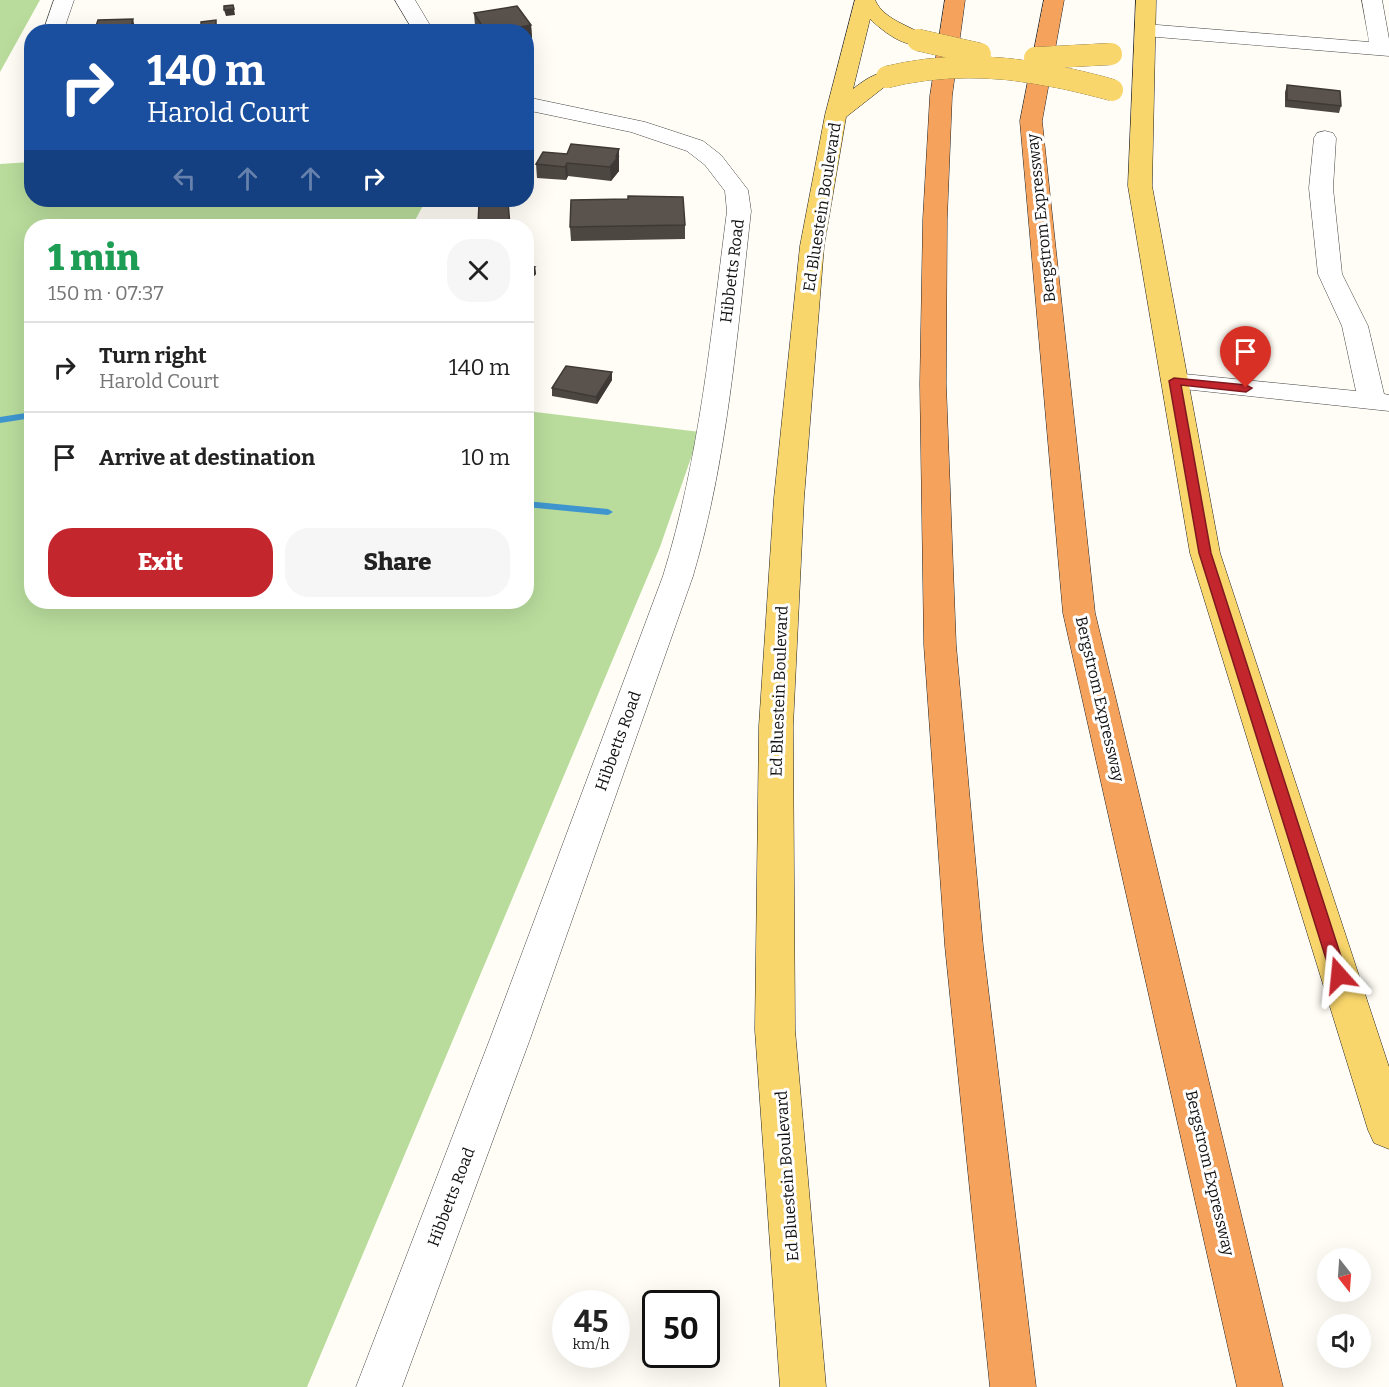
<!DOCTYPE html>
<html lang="en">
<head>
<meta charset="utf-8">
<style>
  body { margin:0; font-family:Bitter,serif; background:#f6f6f6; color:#222; height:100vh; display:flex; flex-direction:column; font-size:22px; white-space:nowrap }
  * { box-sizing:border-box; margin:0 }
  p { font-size:20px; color:#767676 }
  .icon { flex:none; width:33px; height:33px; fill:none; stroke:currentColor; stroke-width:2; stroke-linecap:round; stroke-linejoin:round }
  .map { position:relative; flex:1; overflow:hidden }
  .drawer { position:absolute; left:24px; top:219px; width:510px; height:390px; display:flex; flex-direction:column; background:#fff; border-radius:24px; box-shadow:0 6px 24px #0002 }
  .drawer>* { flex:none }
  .top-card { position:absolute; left:24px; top:24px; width:510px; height:183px; border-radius:24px; box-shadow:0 6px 24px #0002; background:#1a4fa0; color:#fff; overflow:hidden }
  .needle { width:39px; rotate:163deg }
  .tools { position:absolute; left:1317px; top:1248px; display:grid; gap:12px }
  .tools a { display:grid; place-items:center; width:54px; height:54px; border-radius:50%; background:#fff; box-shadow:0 6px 24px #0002; font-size:30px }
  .speed { position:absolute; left:552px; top:1290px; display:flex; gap:12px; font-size:30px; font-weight:700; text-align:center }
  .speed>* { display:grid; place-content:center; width:78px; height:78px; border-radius:50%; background:#fff; box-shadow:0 6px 24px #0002; line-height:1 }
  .speed small { font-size:15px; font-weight:400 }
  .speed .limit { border:3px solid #111; border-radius:9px; background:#fff; color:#111 }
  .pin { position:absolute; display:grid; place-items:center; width:51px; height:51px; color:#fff; margin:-62px -26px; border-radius:50% 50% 50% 0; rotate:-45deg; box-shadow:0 0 6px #0007 }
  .pin .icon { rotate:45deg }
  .me { position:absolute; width:66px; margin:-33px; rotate:342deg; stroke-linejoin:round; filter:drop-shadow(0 0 4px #0008) }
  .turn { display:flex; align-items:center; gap:21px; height:126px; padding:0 24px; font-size:27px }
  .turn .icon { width:78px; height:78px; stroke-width:2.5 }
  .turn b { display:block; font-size:42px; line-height:51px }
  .lanes { display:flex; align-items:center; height:57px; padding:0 24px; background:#0003; justify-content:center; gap:30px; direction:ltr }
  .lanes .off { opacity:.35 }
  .round { display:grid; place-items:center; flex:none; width:63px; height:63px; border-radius:24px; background:#f6f6f6 }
  .head { display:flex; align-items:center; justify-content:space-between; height:102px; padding:0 24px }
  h1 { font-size:36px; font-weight:800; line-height:45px; color:#1e9e55 }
  .action { display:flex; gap:12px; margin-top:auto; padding:12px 24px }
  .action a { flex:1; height:69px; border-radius:24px; background:#c4262e; color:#fff; font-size:24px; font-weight:800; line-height:69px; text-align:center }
  .action a+a { background:#f6f6f6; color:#222 }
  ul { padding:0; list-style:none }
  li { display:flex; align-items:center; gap:18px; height:90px; padding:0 24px; border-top:2px solid #e0e0e0 }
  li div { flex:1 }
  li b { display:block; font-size:22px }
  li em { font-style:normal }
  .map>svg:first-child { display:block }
</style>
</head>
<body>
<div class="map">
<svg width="1389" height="1387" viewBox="0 0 1389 1387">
  <rect width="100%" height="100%" fill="#fffdf5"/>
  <g fill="#b9dc9c">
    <polygon points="0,0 40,0 0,72"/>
    <polygon points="31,162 32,200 426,200 412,226 32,226 32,602 526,602 527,411 700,432 660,547 307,1387 0,1387 0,164"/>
  </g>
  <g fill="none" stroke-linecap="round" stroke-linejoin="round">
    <g fill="#3f96cf" fill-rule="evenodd">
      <polygon points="32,412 32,418 0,423 0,417"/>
      <polygon points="526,501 608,509 613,512 608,515 526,507"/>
    </g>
    <g stroke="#444" stroke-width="1">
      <g id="minor">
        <polygon points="54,0 74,0 63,32 43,32"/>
        <polygon points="395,0 415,0 434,32 414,32"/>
        <polygon points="1362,0 1382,0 1389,39 1389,56 1145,36 1138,34 1135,30 1138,26 1145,24 1369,42"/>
        <path d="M526 97 645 122 703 141 721 155 748 190 751 211C737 334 728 457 693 576L530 1039 402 1387H356L490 1039 663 576C700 457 711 334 727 211L725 191 705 165 687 151 631 132 526 110Z"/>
        <polygon points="1325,131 1333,133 1336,138 1333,188 1342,274 1368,326 1384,394 1389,395 1389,411 1165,387 1161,381 1165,375 1174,373 1356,391 1342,326 1318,274 1309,188 1314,138 1317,133"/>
      </g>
    </g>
    <g stroke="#222" stroke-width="1">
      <g id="major">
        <path d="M855 0H875C885 23 919 27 928 40L925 44C905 49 884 32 870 19L853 89C864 80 880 69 894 73L897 77 846 117 824 246 804 498 793 726 795 1030 826 1387H780L755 1030 759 726 774 498 800 246 825 115Z"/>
        <polygon points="1136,0 1156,0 1152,186 1220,553 1389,1067 1389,1149 1374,1143 1368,1130 1190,553 1128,186"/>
      </g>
    </g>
    <g stroke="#222" stroke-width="1">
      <g id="highway">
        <polygon points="945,0 965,0 952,96 947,219 946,384 956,645 983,946 1036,1387 990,1387 945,946 924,645 920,384 923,219 930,96"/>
        <polygon points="1044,0 1064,0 1042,121 1095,613 1283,1387 1237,1387 1063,613 1020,121"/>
      </g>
    </g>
    <use href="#minor" fill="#fff" fill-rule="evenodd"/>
    <use href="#major" fill="#f9d66b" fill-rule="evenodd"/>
    <use href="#highway" fill="#f5a25d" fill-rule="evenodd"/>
    <g stroke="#222" stroke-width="22" stroke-linecap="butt">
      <g id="major-bridge">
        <polyline points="918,40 980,54"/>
        <polyline points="1035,58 1111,54"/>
        <path d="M887 77C964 58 1036 69 1112 90"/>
      </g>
    </g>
    <use href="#major-bridge" stroke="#f9d66b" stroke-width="22"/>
  </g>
  <g fill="#4d4742">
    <polygon points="474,13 531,25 532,38 526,39 526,32 479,32 475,26"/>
    <polygon points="1287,85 1341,106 1339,113 1285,107 1285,92"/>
    <polygon points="619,149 619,171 611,181 568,176 566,180 537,178 536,164 567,154"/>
    <polygon points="685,225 685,239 571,241 570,227"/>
    <polygon points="526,265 535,267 536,274 531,279 526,278"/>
    <polygon points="612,372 612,380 597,404 552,396 552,388"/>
  </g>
  <g fill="#3f3936">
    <polygon points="234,9 235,15 226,16 224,10"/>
    <polygon points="133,19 136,32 129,32"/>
    <polygon points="531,25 532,38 526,39 526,32 494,32"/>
    <polygon points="619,149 619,171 611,181 610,167"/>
    <polygon points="567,163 568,176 566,180 565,167"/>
    <polygon points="535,267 536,274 531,279 530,272"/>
    <polygon points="612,372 612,380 597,404 596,397"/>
  </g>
  <g fill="#5a524d" stroke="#3f3936" stroke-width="1.5">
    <polygon points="233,5 234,9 224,10 224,6"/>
    <polygon points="517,6 531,25 494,32 486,32 474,13"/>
    <polygon points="133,19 129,32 87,31 89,26 96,26 98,20"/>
    <polygon points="216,20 216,32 162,32 201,27 201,22"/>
    <polygon points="1287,85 1340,91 1341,106 1287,100"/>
    <polygon points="571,144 619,149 616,157 618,157 610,167 567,163 565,167 536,164 543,152 567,154"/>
    <polygon points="628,196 683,197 685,225 570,227 571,200 628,199"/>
    <polygon points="508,202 510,226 478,226 479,203"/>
    <polygon points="526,265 535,267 530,272 526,271"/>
    <polygon points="566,366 612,372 596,397 552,388"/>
  </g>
  <polygon fill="#c4262e" stroke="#7f191e" stroke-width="1.5" points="1174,378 1246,385 1252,388 1246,392 1181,385 1211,553 1347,975 1345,980 1334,980 1331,975 1199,553 1169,381"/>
  <g text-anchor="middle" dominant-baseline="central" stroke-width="6" stroke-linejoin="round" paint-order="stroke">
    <g font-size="16" fill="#111" stroke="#fff">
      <text transform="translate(822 207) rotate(-81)">Ed Bluestein Boulevard</text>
      <text transform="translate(1041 218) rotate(-96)">Bergstrom Expressway</text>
      <text transform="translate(732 271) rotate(-83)">Hibbetts Road</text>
      <text transform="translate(779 691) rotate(-88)">Ed Bluestein Boulevard</text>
      <text transform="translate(1100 699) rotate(77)">Bergstrom Expressway</text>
      <text transform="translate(618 741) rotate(-70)">Hibbetts Road</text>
      <text transform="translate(1210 1173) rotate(77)">Bergstrom Expressway</text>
      <text transform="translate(787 1176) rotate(-94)">Ed Bluestein Boulevard</text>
      <text transform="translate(451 1197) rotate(-69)">Hibbetts Road</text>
    </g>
  </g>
</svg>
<div class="tools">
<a><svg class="needle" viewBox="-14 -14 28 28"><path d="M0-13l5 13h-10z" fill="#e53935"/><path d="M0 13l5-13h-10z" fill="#767676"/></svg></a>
<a><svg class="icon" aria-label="sound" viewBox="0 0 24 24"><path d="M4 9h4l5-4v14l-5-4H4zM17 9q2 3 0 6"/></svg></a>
</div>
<div class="speed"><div>45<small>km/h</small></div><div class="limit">50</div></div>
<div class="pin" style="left:1246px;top:388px;background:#d93025"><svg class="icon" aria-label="arrive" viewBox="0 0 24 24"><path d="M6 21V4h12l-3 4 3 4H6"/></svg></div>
<svg class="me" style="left:1339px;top:975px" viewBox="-20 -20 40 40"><path d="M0-17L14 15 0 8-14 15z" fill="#c4262e" stroke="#fff" stroke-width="4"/></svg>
<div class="top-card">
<div class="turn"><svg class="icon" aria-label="right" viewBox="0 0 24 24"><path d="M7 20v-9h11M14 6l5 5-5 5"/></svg><div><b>140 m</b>Harold Court</div></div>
<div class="lanes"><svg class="icon off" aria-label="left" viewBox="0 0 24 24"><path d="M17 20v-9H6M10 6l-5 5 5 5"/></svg><svg class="icon off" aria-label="ahead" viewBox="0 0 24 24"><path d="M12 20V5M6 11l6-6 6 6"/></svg><svg class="icon off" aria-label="ahead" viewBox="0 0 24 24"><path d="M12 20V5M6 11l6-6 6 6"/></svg><svg class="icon" aria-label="right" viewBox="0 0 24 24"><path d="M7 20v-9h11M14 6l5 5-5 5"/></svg></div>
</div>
<section class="drawer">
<div class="head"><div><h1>1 min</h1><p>150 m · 07:37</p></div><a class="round"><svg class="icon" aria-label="close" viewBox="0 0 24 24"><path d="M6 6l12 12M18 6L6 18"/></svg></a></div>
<ul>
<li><svg class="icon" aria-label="right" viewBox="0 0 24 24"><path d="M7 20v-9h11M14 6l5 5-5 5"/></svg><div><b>Turn right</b><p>Harold Court</p></div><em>140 m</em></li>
<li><svg class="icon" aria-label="arrive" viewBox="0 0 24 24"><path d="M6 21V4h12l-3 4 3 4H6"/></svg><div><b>Arrive at destination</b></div><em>10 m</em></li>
</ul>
<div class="action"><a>Exit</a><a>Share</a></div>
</section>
</div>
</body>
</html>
